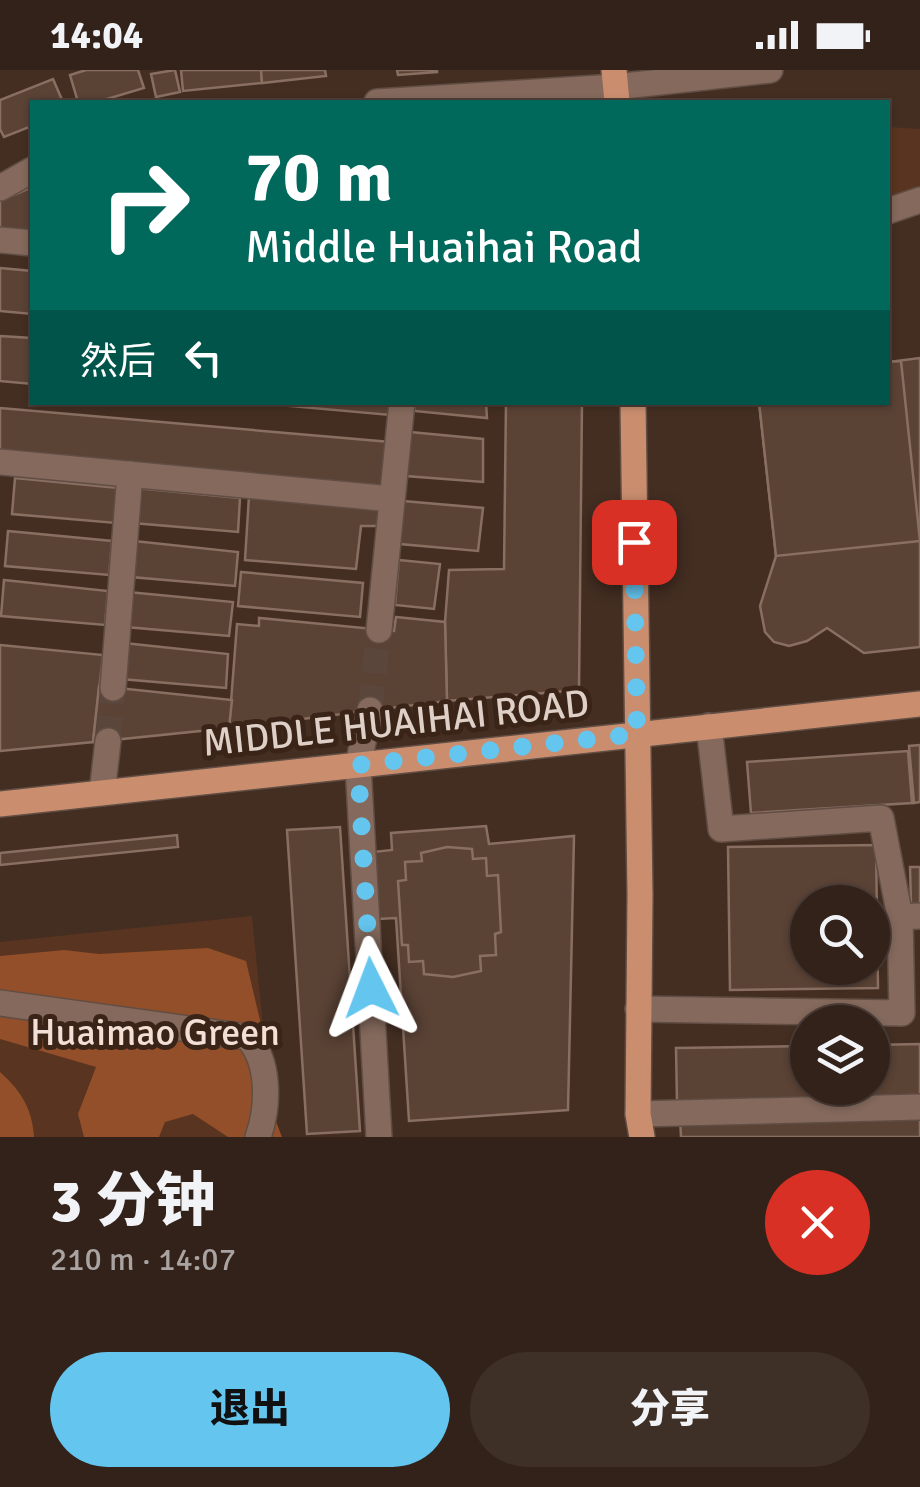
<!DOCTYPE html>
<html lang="zh">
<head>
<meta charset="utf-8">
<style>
  body { margin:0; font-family:Signika,"Noto Sans SC",sans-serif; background:#3e2f27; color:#f1f3f6; height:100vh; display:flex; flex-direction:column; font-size:38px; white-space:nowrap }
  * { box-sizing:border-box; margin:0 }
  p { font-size:32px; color:#a9a4a2 }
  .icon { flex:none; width:55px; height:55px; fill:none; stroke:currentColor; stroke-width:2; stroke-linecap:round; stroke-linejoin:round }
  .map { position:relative; height:1067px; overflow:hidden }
  .details { display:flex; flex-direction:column; background:#33221a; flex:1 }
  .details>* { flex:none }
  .top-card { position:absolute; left:30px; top:30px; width:860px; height:305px; border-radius:0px; box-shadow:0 2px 8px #0004,0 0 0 2px #4e3f39; background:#00695c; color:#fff; overflow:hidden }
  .fabs { position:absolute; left:790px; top:815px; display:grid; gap:20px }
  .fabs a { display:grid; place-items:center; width:100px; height:100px; border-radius:50%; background:#33221a; box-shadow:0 2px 8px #0004,0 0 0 2px #4e3f39; font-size:50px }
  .pin { position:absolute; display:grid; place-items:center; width:85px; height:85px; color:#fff; margin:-42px; border-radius:20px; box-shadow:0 5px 15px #0006 }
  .me { position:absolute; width:110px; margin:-55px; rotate:357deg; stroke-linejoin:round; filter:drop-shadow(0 0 8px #0008) }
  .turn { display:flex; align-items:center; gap:35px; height:210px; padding:0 50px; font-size:45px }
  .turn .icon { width:130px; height:130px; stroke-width:2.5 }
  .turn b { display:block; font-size:70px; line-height:85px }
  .then { display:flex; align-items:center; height:95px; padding:0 50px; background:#0003; gap:20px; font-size:38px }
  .round { display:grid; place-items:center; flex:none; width:105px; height:105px; border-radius:52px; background:#3e2f27 }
  .head { display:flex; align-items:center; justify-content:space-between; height:170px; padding:0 50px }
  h1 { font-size:60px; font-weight:800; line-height:75px }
  .button { display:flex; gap:20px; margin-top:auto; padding:20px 50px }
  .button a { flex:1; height:115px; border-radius:60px; background:#64c5ee; color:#111; font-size:40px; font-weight:800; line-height:115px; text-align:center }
  .button a+a { background:#3e2f27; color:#f1f3f6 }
  .status { display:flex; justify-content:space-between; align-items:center; height:70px; padding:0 50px; background:#33221a; direction:ltr }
  .status svg { height:28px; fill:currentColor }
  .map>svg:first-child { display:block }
</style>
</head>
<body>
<div class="status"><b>14:04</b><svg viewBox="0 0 49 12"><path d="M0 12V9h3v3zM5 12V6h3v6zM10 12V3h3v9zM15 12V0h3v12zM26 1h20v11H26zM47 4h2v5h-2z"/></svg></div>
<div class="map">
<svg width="920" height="1067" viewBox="0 0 920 1067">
  <rect width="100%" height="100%" fill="#442e22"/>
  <g fill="#593420">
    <polygon points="888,57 920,59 920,120 888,130"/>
    <polygon points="252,846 274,1067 0,1067 0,872"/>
  </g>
  <g fill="#924f29">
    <polygon points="208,878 246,891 264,967 272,1041 282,1067 228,1067 193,1044 165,1052 159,1067 84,1067 78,1044 96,997 0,969 0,886 64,880 99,884"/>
    <path d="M0 1002C21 1021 32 1038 34 1067H0Z"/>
  </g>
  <g fill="#5a4235" stroke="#896f61" stroke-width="2.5" fill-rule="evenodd">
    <polygon points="86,0 138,0 144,18 97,32 78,32 70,5"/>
    <polygon points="175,0 180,22 156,27 151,4"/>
    <polygon points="181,0 261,0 262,13 183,21"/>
    <polygon points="261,0 325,0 326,6 262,13"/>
    <polygon points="397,0 437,0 437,2 398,5"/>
    <polygon points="53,9 63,32 32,32 32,56 4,67 0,59 0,30"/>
    <polygon points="32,117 32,164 0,162 0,131"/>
    <polygon points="0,198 32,201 32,244 0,241"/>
    <polygon points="0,266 32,268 32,314 0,311"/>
    <polygon points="920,288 920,577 864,583 827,558 807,571 789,576 774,572 765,562 760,536 776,486 759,332 888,332 888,292"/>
    <polygon points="901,291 920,471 776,486 759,332 888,332 888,292"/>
    <polygon points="245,332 391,332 390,345"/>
    <polygon points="415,332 486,332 487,348 414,341"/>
    <polygon points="506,332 582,332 579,620 447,631 445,552 449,500 504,499"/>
    <polygon points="0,338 390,372 386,418 0,383"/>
    <polygon points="410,362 483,369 483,412 406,406"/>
    <polygon points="15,408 119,418 116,453 12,444"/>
    <polygon points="136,418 240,428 238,462 133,453"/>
    <polygon points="249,426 384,436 382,456 361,456 356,499 245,490"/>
    <polygon points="403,431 483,438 478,481 400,474"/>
    <polygon points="8,461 112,471 109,505 5,496"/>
    <polygon points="134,471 238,482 235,516 131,507"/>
    <polygon points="399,490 440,494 434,539 395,535"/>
    <polygon points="241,502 363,513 360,547 238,536"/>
    <polygon points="4,510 108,521 105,555 1,546"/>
    <polygon points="128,522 233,532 229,566 126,557"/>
    <polygon points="396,547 445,552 447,631 229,658 237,554 259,556 259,548 394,561"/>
    <polygon points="124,573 228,584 226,618 121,609"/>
    <polygon points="0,575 103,585 93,672 0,681"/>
    <polygon points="99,616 232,630 229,658 93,672"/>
    <polygon points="920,675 920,732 914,733 909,676"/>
    <polygon points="908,681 912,733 751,743 747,692"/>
    <polygon points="486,756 489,774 574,766 568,1040 409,1051 396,848 378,849 373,782 392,780 391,763"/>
    <polygon points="340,757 360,1061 307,1064 287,760"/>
    <polygon points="177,765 178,777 0,795 0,783"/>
    <path d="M876 775 878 918 730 920 728 777ZM808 832H872V898H808Z"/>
    <polygon points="447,777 472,779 473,789 486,788 487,806 498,805 501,862 495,864 496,885 480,886 481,901 453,907 424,904 423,891 409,892 408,875 402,875 398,811 406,810 405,792 422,791 421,783"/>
    <polygon points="910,797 920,797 920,834 911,834"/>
    <polygon points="920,974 920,1027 677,1032 676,978 808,976 808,1018 872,1018 872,975"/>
    <polygon points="920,1044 920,1067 681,1067 680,1047"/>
  </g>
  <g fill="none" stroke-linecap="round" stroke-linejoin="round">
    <g stroke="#5b463b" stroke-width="25" stroke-dasharray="25 12" stroke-linecap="butt">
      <polyline points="370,640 379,560"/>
      <polyline points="108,671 113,618"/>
    </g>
    <g stroke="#604d43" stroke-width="28">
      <g id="minor">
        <polyline points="377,32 615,17 770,0"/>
        <polyline points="0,118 32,100"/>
        <polyline points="888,141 920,130"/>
        <polyline points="0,170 32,173"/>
        <polyline points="0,392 392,429"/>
        <polyline points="379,560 402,332"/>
        <polyline points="113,618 130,404"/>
        <polyline points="370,640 358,695 379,1067"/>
        <polyline points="709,656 721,759 881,748 900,847 920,846"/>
        <polyline points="102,723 108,671"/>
        <path d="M0 933 247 967C270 991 269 1036 258 1067"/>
        <polyline points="638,939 902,943 900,847"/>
        <polyline points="638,1044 920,1037"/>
      </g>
    </g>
    <g stroke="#604d43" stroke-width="28">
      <g id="major">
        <polyline points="614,0 617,32"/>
        <polyline points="633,332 640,825 638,1044 642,1067"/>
        <polyline points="0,734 920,634"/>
      </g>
    </g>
    <use href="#minor" stroke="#84695c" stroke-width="25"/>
    <use href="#major" stroke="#ca8e6f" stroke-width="25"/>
  </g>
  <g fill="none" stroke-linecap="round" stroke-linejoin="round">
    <polyline stroke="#64c5ee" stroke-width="18" stroke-dasharray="0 32.4" points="371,918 358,695 637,664 634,472"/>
  </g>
  <g text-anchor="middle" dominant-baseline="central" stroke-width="10" stroke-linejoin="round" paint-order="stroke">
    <g font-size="38" fill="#decfc7" stroke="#3a2418">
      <text transform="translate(396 653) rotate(-6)">MIDDLE HUAIHAI ROAD</text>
    </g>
    <g font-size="38" fill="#f3dfd5" stroke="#3a2418">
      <text x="155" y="962">Huaimao Green</text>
    </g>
  </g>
</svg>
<div class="fabs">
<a><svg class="icon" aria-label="search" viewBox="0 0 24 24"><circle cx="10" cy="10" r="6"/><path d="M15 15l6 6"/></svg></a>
<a><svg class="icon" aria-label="layers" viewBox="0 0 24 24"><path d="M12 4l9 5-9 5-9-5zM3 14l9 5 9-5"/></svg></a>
</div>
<div class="pin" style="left:634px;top:472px;background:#d93025"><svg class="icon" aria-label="arrive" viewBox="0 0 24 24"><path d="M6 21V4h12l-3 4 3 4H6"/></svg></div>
<svg class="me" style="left:371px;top:918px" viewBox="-20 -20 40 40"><path d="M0-17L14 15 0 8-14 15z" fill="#64c5ee" stroke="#fff" stroke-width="4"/></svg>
<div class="top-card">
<div class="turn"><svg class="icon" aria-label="right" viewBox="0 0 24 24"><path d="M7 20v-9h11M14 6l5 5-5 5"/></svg><div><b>70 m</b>Middle Huaihai Road</div></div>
<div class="then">然后<svg class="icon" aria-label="left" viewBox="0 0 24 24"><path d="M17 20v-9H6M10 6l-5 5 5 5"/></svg></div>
</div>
</div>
<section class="details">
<div class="head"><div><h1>3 分钟</h1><p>210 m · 14:07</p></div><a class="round" style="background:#d93025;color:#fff"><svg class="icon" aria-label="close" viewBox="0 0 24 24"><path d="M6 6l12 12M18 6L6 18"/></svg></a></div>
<div class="button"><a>退出</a><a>分享</a></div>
</section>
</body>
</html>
